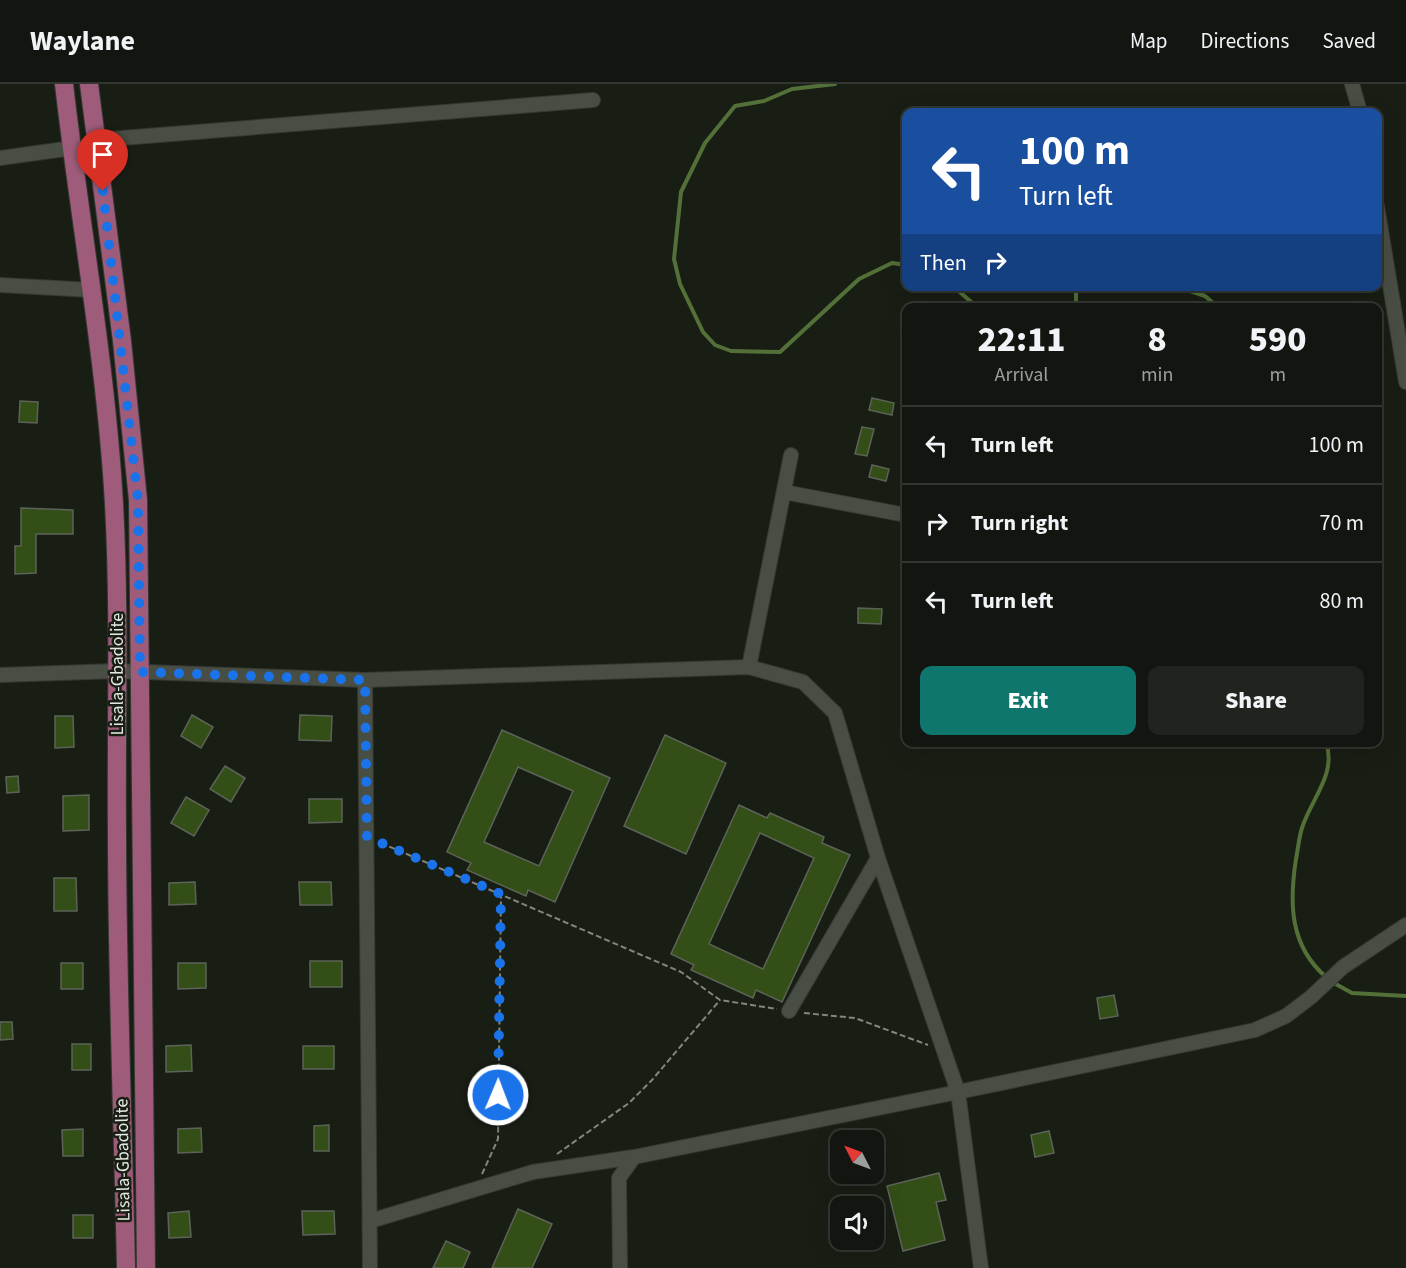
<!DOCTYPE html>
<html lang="en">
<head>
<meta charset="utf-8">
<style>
  body { margin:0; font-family:"Source Sans 3",sans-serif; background:#20231e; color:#f1f3f6; height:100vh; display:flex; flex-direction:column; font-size:22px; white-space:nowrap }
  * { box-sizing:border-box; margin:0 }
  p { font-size:20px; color:#9d9f9f }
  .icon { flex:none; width:33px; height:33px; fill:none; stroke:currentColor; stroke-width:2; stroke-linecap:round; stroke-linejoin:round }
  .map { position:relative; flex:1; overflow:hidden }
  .panel { position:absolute; left:902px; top:219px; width:480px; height:444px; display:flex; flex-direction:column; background:#131610; border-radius:12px; box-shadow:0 6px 24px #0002,0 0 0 2px #323530 }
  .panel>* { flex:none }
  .hud { position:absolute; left:902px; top:24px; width:480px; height:183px; border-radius:12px; box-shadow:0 6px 24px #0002,0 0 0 2px #323530; background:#1a4fa0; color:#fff; overflow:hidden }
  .needle { width:39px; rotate:312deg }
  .controls { position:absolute; left:830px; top:1046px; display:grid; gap:12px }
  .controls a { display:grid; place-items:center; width:54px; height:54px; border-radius:12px; background:#131610; box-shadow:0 6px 24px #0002,0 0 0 2px #323530; font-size:30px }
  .pin { position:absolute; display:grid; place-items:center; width:51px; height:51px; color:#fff; margin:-62px -26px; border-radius:50% 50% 50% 0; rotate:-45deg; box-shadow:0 0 6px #0007 }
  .pin .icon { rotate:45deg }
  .me { position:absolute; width:66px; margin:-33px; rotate:1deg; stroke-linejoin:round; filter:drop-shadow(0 0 4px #0008) }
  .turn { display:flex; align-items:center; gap:21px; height:126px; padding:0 18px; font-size:27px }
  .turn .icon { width:78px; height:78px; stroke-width:2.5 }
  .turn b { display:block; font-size:42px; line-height:51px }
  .then { display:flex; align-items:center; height:57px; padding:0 18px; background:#0003; gap:12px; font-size:22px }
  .eta { display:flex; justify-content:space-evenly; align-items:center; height:102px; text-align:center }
  .eta b { font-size:36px; font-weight:800; line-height:42px }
  .button { display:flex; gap:12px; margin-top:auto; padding:12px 18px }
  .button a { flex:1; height:69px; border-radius:12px; background:#0f766e; color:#fff; font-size:24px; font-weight:800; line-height:69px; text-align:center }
  .button a+a { background:#20231e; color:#f1f3f6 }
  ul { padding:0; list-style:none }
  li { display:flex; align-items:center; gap:18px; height:78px; padding:0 18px; border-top:2px solid #323530 }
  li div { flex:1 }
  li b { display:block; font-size:22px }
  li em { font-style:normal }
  header { display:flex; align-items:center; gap:36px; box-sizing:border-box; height:84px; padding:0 30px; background:#131610; border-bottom:2px solid #323530 }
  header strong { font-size:28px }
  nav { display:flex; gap:33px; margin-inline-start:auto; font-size:21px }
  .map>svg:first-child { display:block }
</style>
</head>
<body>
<header>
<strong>Waylane</strong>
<nav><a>Map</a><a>Directions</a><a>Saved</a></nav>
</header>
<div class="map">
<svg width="1406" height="1184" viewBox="0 0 1406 1184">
  <rect width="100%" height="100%" fill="#191e15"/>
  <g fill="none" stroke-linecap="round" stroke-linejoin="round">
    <g stroke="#537038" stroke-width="4">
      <polyline points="835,0 792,5 764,17 735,22 705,59 681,108 674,175 680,200 703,248 715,261 731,267 780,268 859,195 892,179 906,181"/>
      <polyline points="953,202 978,224"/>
      <polyline points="1176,202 1205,212 1219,224"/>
      <polyline points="1076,224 1076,202"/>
      <path d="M1326 893C1290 862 1289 820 1296 775 1298 765 1299 753 1302 744 1311 715 1337 690 1326 658"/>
      <polyline points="1332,898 1352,909 1406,912"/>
    </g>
  </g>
  <g fill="#334e16" stroke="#5d6358" stroke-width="1.5" fill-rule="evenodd">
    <polygon points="872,314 894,319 892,331 869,326"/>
    <polygon points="20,317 38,318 37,339 19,338"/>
    <polygon points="862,343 874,345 867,372 855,370"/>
    <polygon points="872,381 889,385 886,397 869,393"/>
    <polygon points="21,424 73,426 73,450 36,450 36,489 15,490 15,462 21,462"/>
    <polygon points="858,524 882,525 881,540 858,539"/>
    <polygon points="192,631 213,643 201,664 181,652"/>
    <polygon points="300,631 332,632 331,657 299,656"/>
    <polygon points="55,632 73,632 74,663 55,664"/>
    <path d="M502 646 610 694 555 818 528 806 526 812 467 786 471 779 447 768ZM518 683 573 707 539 782 484 758Z"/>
    <polygon points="665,651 726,679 686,770 624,742"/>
    <polygon points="225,682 245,694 231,718 210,705"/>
    <polygon points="18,692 19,708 7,709 6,693"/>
    <polygon points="89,711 89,746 63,747 63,712"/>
    <polygon points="186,713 209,726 194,752 171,739"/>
    <polygon points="309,715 342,715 342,738 309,739"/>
    <path d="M739 721 767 734 770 729 824 753 822 759 850 771 782 918 756 906 753 914 691 886 694 881 671 870ZM760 749 814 774 763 885 709 860Z"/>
    <polygon points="54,794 76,794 77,827 54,827"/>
    <polygon points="195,798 196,820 169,821 169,799"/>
    <polygon points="299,798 331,798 332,821 300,821"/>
    <rect x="310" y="877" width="32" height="26"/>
    <rect x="61" y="879" width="22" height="26"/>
    <polygon points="178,879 206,879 206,904 178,905"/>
    <polygon points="1114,911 1118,932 1100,935 1097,914"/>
    <polygon points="0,938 12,938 13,955 0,956"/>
    <rect x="72" y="960" width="19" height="26"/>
    <polygon points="191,961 192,987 166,988 166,962"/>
    <rect x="303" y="962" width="31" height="23"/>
    <polygon points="329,1041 329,1067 314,1067 314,1042"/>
    <polygon points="201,1044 202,1068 178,1069 178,1045"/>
    <polygon points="83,1045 83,1072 63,1072 62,1046"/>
    <polygon points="1049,1047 1054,1069 1035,1073 1031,1051"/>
    <polygon points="939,1089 946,1116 936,1118 945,1156 903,1167 887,1102"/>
    <polygon points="518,1125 552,1140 532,1184 492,1184"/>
    <polygon points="189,1127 191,1153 169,1154 168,1129"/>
    <polygon points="302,1127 334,1127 335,1150 303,1151"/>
    <rect x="73" y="1131" width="20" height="23"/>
    <polygon points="446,1157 470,1168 463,1184 433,1184"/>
  </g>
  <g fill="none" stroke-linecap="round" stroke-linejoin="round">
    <g stroke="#363934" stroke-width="16">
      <g id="minor">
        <polyline points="1352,0 1360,28"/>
        <polyline points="97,56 593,16"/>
        <polyline points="0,74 72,64"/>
        <polyline points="1377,122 1406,298"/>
        <polyline points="0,201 92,206"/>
        <polyline points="784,408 906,431"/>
        <polyline points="749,583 791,371"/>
        <polyline points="0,591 117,587 365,596 749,583 803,598 835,629 878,774 958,1008 1255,946 1286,932 1311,913 1343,883 1406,841"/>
        <polyline points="365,596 370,1184"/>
        <polyline points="789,927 878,774"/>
        <polyline points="370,1137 533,1088 634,1073"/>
        <polyline points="620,1184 619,1094 634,1073 958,1008 981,1184"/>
      </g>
    </g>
    <g stroke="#363934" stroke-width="20">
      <g id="major">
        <path d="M64 0C80 140 106 279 114 420 120 530 116 639 117 749 117 894 123 1039 126 1184"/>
        <polyline points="89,0 122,257 138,416 146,1184"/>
      </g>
    </g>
    <g stroke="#82867f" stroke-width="2" stroke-dasharray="6 3" stroke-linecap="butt">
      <polyline points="381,759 681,888 720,916 777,925"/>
      <polyline points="804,929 855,934 928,961"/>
      <polyline points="557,1070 629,1019 652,996 720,916"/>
      <polyline points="482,1090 498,1055 501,810"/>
    </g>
    <use href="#minor" stroke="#494e44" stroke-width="14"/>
    <use href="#major" stroke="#9e5c7a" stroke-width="18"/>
  </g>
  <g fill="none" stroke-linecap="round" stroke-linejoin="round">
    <polyline stroke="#1a73e8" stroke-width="10" stroke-dasharray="0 18" points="103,107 138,416 140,588 365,596 367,753 501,810 498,1011"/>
  </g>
  <g text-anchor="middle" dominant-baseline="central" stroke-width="5" stroke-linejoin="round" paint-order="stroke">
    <g font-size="18" fill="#e4e8e2" stroke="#191e15">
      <text transform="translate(117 590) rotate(-90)">Lisala-Gbadolite</text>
      <text transform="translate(123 1076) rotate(-91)">Lisala-Gbadolite</text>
    </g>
  </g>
</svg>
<div class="controls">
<a><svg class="needle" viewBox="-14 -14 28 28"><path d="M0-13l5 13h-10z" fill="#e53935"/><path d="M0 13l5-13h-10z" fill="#9d9f9f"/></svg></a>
<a><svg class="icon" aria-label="sound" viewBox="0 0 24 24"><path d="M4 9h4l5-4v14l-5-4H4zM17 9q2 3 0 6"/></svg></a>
</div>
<div class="pin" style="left:103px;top:107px;background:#d93025"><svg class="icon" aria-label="arrive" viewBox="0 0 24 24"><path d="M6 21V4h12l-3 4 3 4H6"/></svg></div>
<svg class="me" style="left:498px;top:1011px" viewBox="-20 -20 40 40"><circle r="17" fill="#1a73e8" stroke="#fff" stroke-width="3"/><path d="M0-11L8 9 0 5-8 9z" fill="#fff"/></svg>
<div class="hud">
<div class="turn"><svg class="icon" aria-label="left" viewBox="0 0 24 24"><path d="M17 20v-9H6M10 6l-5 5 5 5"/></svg><div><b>100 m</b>Turn left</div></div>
<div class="then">Then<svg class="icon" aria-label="right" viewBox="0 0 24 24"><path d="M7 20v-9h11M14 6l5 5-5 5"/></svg></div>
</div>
<section class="panel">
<div class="eta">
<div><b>22:11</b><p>Arrival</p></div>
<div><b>8</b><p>min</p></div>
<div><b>590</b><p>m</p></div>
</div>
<ul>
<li><svg class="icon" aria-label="left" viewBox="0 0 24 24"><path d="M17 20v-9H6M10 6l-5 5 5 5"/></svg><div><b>Turn left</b></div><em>100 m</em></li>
<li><svg class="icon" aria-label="right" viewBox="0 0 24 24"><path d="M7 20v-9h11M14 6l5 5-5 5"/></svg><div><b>Turn right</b></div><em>70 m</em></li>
<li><svg class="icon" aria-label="left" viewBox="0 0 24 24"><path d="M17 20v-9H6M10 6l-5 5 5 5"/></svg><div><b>Turn left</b></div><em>80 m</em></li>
</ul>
<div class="button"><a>Exit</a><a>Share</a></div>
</section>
</div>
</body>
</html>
